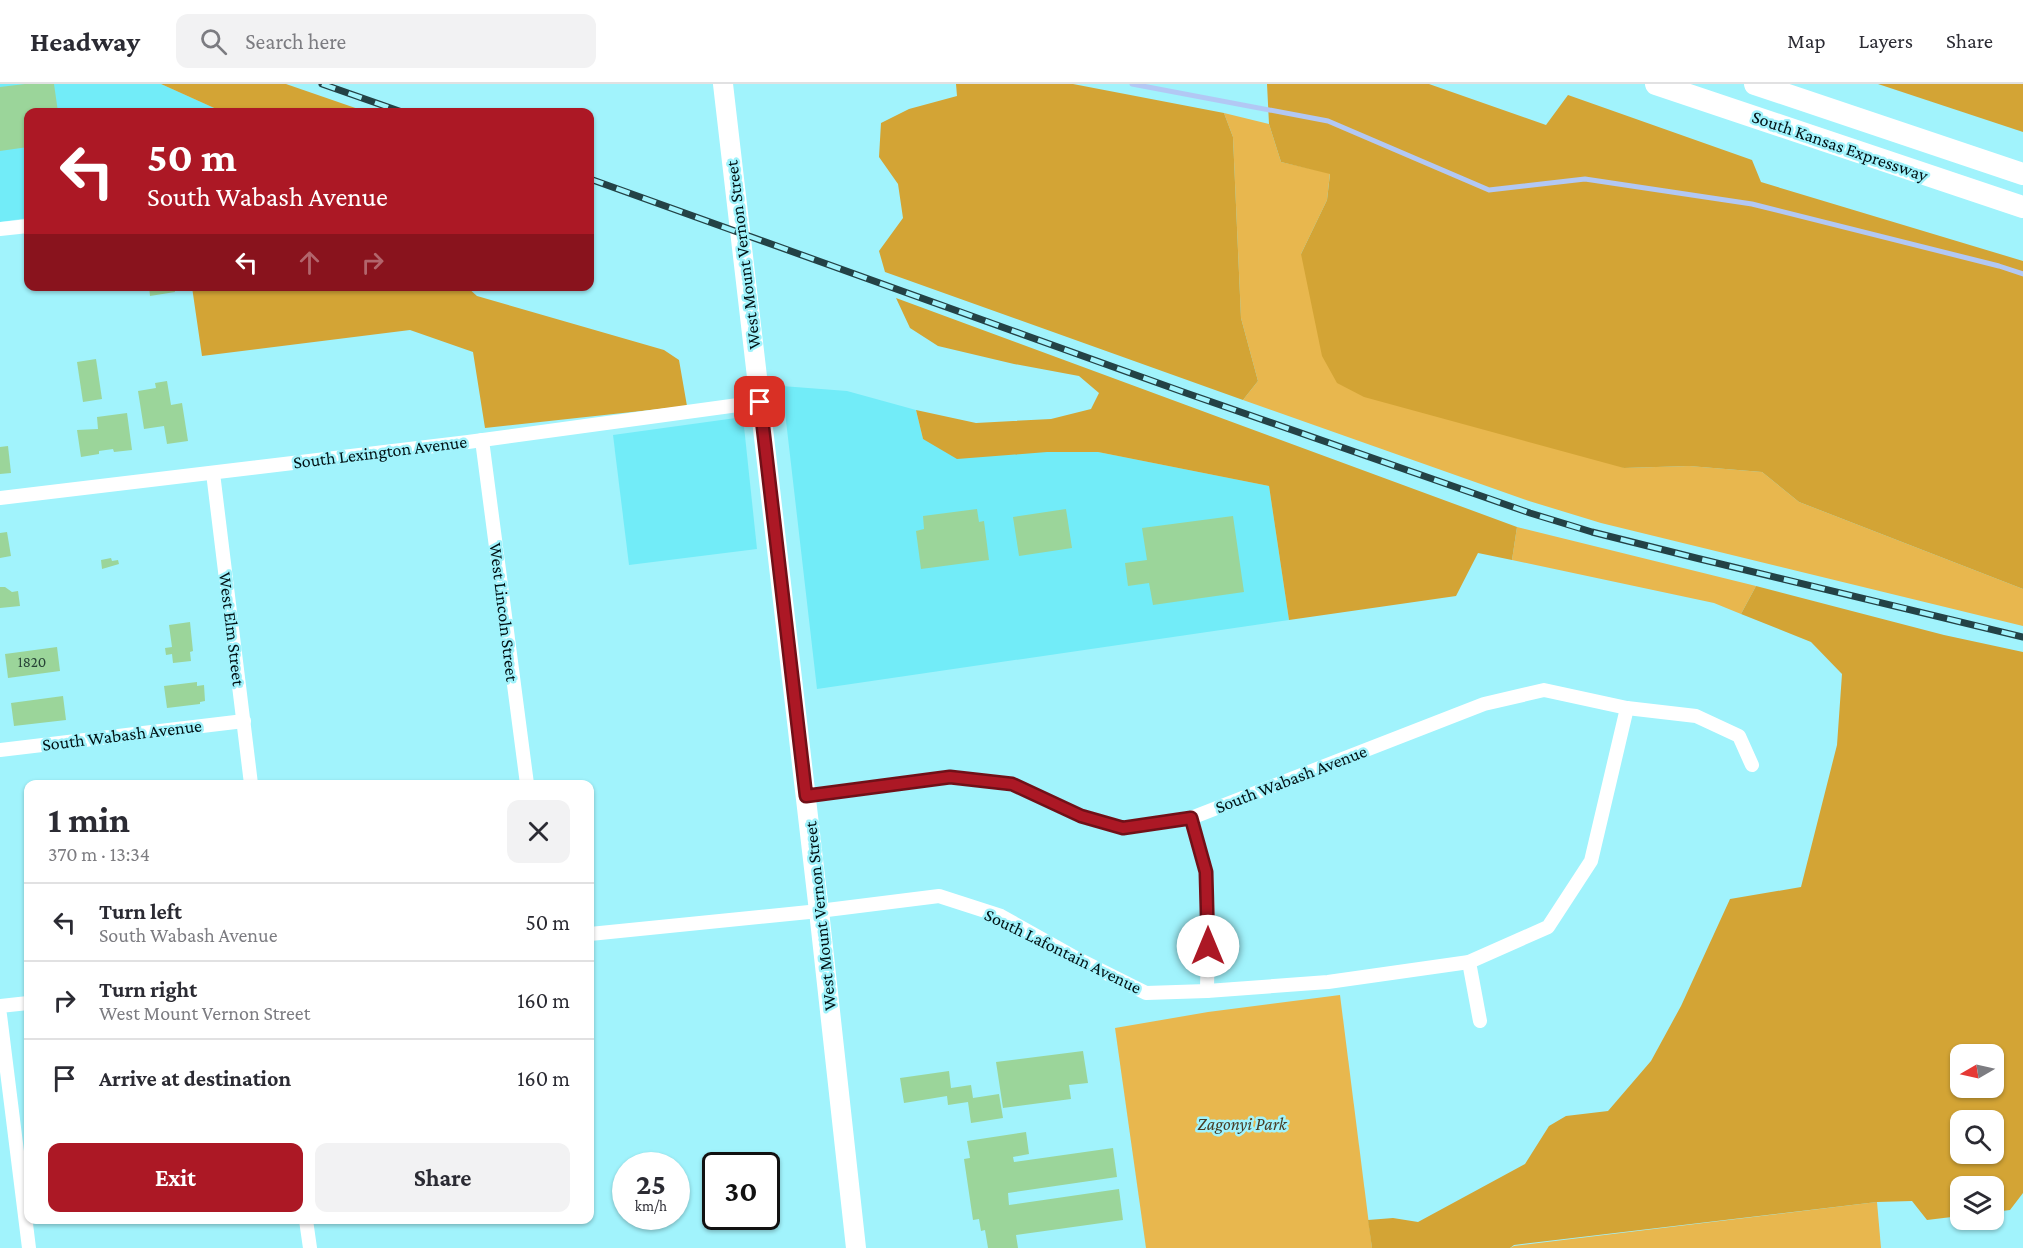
<!DOCTYPE html>
<html lang="en">
<head>
<meta charset="utf-8">
<style>
  body { margin:0; font-family:"Crimson Pro",serif; background:#f2f2f3; color:#2b2b33; height:100vh; display:flex; flex-direction:column; font-size:22px; white-space:nowrap }
  * { box-sizing:border-box; margin:0 }
  p { font-size:20px; color:#7c7c81 }
  .icon { flex:none; width:33px; height:33px; fill:none; stroke:currentColor; stroke-width:2; stroke-linecap:round; stroke-linejoin:round }
  .map { position:relative; flex:1; overflow:hidden }
  .details { position:absolute; left:24px; top:696px; width:570px; height:444px; display:flex; flex-direction:column; background:#fff; border-radius:12px; box-shadow:0 2px 4px #0004 }
  .details>* { flex:none }
  .banner { position:absolute; left:24px; top:24px; width:570px; height:183px; border-radius:12px; box-shadow:0 2px 4px #0004; background:#ac1825; color:#fff; overflow:hidden }
  .needle { width:39px; rotate:261deg }
  .controls { position:absolute; left:1950px; top:960px; display:grid; gap:12px }
  .controls a { display:grid; place-items:center; width:54px; height:54px; border-radius:12px; background:#fff; box-shadow:0 2px 4px #0004; font-size:30px }
  .speed { position:absolute; left:612px; top:1068px; display:flex; gap:12px; font-size:30px; font-weight:700; text-align:center }
  .speed>* { display:grid; place-content:center; width:78px; height:78px; border-radius:50%; background:#fff; box-shadow:0 2px 4px #0004; line-height:1 }
  .speed small { font-size:15px; font-weight:400 }
  .speed .limit { border:3px solid #111; border-radius:9px; background:#fff; color:#111 }
  .pin { position:absolute; display:grid; place-items:center; width:51px; height:51px; color:#fff; margin:-26px; border-radius:12px; box-shadow:0 3px 9px #0006 }
  .me { position:absolute; width:66px; margin:-33px; rotate:0deg; stroke-linejoin:round; filter:drop-shadow(0 0 4px #0008) }
  .turn { display:flex; align-items:center; gap:21px; height:126px; padding:0 24px; font-size:27px }
  .turn .icon { width:78px; height:78px; stroke-width:2.5 }
  .turn b { display:block; font-size:42px; line-height:51px }
  .lanes { display:flex; align-items:center; height:57px; padding:0 24px; background:#0003; justify-content:center; gap:30px; direction:ltr }
  .lanes .off { opacity:.35 }
  .round { display:grid; place-items:center; flex:none; width:63px; height:63px; border-radius:12px; background:#f2f2f3 }
  .overview { display:flex; align-items:center; justify-content:space-between; height:102px; padding:0 24px }
  h1 { font-size:36px; font-weight:700; line-height:45px }
  .action { display:flex; gap:12px; margin-top:auto; padding:12px 24px }
  .action a { flex:1; height:69px; border-radius:12px; background:#ac1825; color:#fff; font-size:24px; font-weight:700; line-height:69px; text-align:center }
  .action a+a { background:#f2f2f3; color:#2b2b33 }
  ul { padding:0; list-style:none }
  li { display:flex; align-items:center; gap:18px; height:78px; padding:0 24px; border-top:2px solid #e1e1e2 }
  li div { flex:1 }
  li b { display:block; font-size:22px }
  li em { font-style:normal }
  header { display:flex; align-items:center; gap:36px; box-sizing:border-box; height:84px; padding:0 30px; background:#fff; border-bottom:2px solid #e1e1e2 }
  header strong { font-size:28px }
  nav { display:flex; gap:33px; margin-inline-start:auto; font-size:21px }
  .search { width:420px; height:54px; background:#f2f2f3; display:flex; align-items:center; gap:15px; box-sizing:border-box; padding:0 21px; border-radius:12px; color:#7c7c81; font-size:22px }
  .map>svg:first-child { display:block }
</style>
</head>
<body>
<header>
<strong>Headway</strong>
<div class="search"><svg class="icon" aria-label="search" viewBox="0 0 24 24"><circle cx="10" cy="10" r="6"/><path d="M15 15l6 6"/></svg>Search here</div>
<nav><a>Map</a><a>Layers</a><a>Share</a></nav>
</header>
<div class="map">
<svg width="2023" height="1164" viewBox="0 0 2023 1164">
  <rect width="100%" height="100%" fill="#a1f3fc"/>
  <g fill="#72ecf8">
    <polygon points="0,0 161,0 223,28 28,28 28,134 0,138"/>
    <polygon points="782,302 847,307 916,326 923,355 1047,368 1098,368 1269,402 1289,536 817,605"/>
    <polygon points="743,333 757,465 629,481 613,351"/>
  </g>
  <g fill="#e8b74e">
    <polygon points="1224,29 1269,40 1281,78 1330,89 1327,116 1301,170 1624,384 1689,382 1762,388 1799,418 2023,505 2023,542 1601,439 1529,417 1243,316 1258,297 1241,234 1233,53"/>
    <polygon points="1517,443 1756,502 1741,530 1714,519 1512,476"/>
    <polygon points="1340,911 1372,1164 1146,1164 1115,944 1208,928"/>
    <polygon points="1877,1118 1881,1164 1510,1164 1514,1162"/>
  </g>
  <g fill="#d3a435" fill-rule="evenodd">
    <polygon points="161,0 286,0 367,28 223,28"/>
    <polygon points="956,0 1073,0 1224,29 1233,53 1241,234 1258,297 1243,316 885,188 879,167 903,134 898,100 879,73 881,39 909,25 957,12"/>
    <polygon points="1267,0 1429,0 1546,41 1568,11 1752,76 1761,98 2023,177 2023,505 1799,418 1762,388 1689,382 1624,384 1364,313 1337,299 1322,272 1301,170 1327,116 1330,90 1281,78 1269,40"/>
    <polygon points="1878,0 2023,0 2023,48"/>
    <polygon points="192,203 467,203 477,212 664,266 679,276 687,322 485,344 473,268 410,246 202,272"/>
    <polygon points="896,214 1517,443 1512,476 1478,469 1456,512 1289,536 1269,402 1098,368 1047,368 957,375 923,355 916,326 976,339 1051,335 1091,325 1099,309 1079,292 1014,280 938,262 910,244"/>
    <path d="M1756 502 1944 551 2023 568V1109L2010 1126 1994 1128V1102H1960V1132L1927 1136 1912 1117 1877 1118 1514 1161 1510 1164H1372L1368 1136 1393 1134 1418 1138 1525 1080 1549 1042 1566 1032 1608 1027 1651 977 1681 922 1730 815 1801 803 1837 661 1842 590 1811 558 1741 530ZM1994 970V1004H1960V970ZM1994 1036V1070H1960V1036Z"/>
  </g>
  <g fill="none" stroke-linecap="round" stroke-linejoin="round">
    <polyline stroke="#b2c8f4" stroke-width="5" points="1132,0 1328,37 1489,106 1585,95 1752,120 1999,182 2023,190"/>
  </g>
  <g fill="#9bd59a">
    <polygon points="25,0 54,0 58,28 28,28 28,63 0,67 0,3"/>
    <polygon points="149,202 174,202 175,208 150,212"/>
    <polygon points="96,275 102,315 83,318 77,278"/>
    <polygon points="167,297 171,321 182,319 188,357 167,360 164,342 144,345 138,307 156,304 155,299"/>
    <polygon points="127,329 132,366 114,368 113,365 99,367 99,370 81,373 77,346 98,345 97,333"/>
    <polygon points="8,362 11,389 0,390 0,363"/>
    <polygon points="977,425 979,438 984,437 989,476 921,485 916,447 924,445 923,432"/>
    <polygon points="1066,425 1072,464 1019,472 1013,433"/>
    <polygon points="1233,432 1244,508 1153,521 1149,499 1128,502 1125,479 1147,476 1142,444"/>
    <polygon points="7,448 11,472 0,474 0,449"/>
    <polygon points="111,474 112,477 118,476 119,480 102,485 101,476"/>
    <polygon points="0,503 5,503 12,508 18,507 20,522 0,524"/>
    <polygon points="190,538 193,567 190,568 191,577 173,579 172,570 166,571 165,564 172,563 169,541"/>
    <polygon points="57,563 60,587 8,594 5,570"/>
    <polygon points="197,598 197,602 204,601 205,617 200,618 200,620 167,624 164,602"/>
    <polygon points="63,612 66,636 14,642 11,619"/>
    <polygon points="1083,967 1088,999 1069,1001 1071,1015 1003,1024 996,978"/>
    <polygon points="949,987 951,1004 971,1001 973,1014 999,1010 1003,1034 971,1039 968,1018 948,1021 947,1012 904,1019 900,994"/>
    <polygon points="1026,1048 1029,1070 1013,1073 1014,1078 1113,1064 1117,1093 1008,1109 1009,1121 1119,1105 1123,1136 1016,1151 1018,1164 988,1164 985,1146 981,1147 979,1135 973,1136 964,1075 970,1074 967,1057"/>
  </g>
  <g fill="none" stroke-linecap="round" stroke-linejoin="round">
    <g stroke="#fff" stroke-width="14">
      <polyline points="0,145 28,142"/>
      <polyline points="482,356 527,700"/>
      <polyline points="213,389 251,700"/>
      <polyline points="0,414 468,358 760,318"/>
      <polyline points="0,666 244,637"/>
      <polyline points="806,712 950,693 1012,700 1081,732 1123,744 1191,734 1484,620 1544,606 1627,624 1696,632 1739,652 1752,681"/>
      <polyline points="1191,734 1206,788 1208,839 1207,907"/>
      <polyline points="590,850 819,827 939,812 1001,832 1076,874 1146,909 1207,907 1328,898 1469,878 1548,843 1591,777 1627,624"/>
      <polyline points="1469,878 1480,937"/>
      <polyline points="0,922 28,919"/>
      <polyline points="0,931 29,1164"/>
      <polyline points="306,1136 310,1164"/>
    </g>
    <polyline stroke="#fff" stroke-width="20" points="723,0 819,827 856,1164"/>
    <g stroke="#fff" stroke-width="22">
      <polyline points="1656,0 2023,123"/>
      <polyline points="1755,0 2023,90"/>
    </g>
    <g stroke="#234246" stroke-width="7">
      <g id="rail">
        <polyline points="322,0 402,28"/>
        <polyline points="590,95 1186,309 1530,429 1592,448 1696,474 2023,553"/>
      </g>
    </g>
    <use href="#rail" stroke="#a1f3fc" stroke-width="4.5" stroke-dasharray="14" stroke-linecap="butt"/>
  </g>
  <g fill="none" stroke-linecap="round" stroke-linejoin="round">
    <g stroke="#701018" stroke-width="15">
      <polyline id="route" points="760,318 806,712 950,693 1012,700 1081,732 1123,744 1191,734 1206,788 1208,862"/>
    </g>
    <use href="#route" stroke="#ac1825" stroke-width="10"/>
  </g>
  <g text-anchor="middle" dominant-baseline="central" stroke-width="5" stroke-linejoin="round" paint-order="stroke">
    <g font-size="15" fill="#274236">
      <text x="32" y="578">1820</text>
    </g>
    <g font-size="18" fill="#001114" stroke="#a1f3fc">
      <text transform="translate(1840 62) rotate(19)">South Kansas Expressway</text>
      <text transform="translate(743 171) rotate(-97)">West Mount Vernon Street</text>
      <text transform="translate(380 368) rotate(-7)">South Lexington Avenue</text>
      <text transform="translate(504 528) rotate(83)">West Lincoln Street</text>
      <text transform="translate(232 545) rotate(83)">West Elm Street</text>
      <text transform="translate(122 651) rotate(-7)">South Wabash Avenue</text>
      <text transform="translate(1291 695) rotate(-21)">South Wabash Avenue</text>
      <text transform="translate(820 832) rotate(-96)">West Mount Vernon Street</text>
      <text transform="translate(1063 867) rotate(26)">South Lafontain Avenue</text>
    </g>
    <g font-size="18" font-style="italic" fill="#483d26" stroke="#a1f3fc">
      <text x="1242" y="1040">Zagonyi Park</text>
    </g>
  </g>
</svg>
<div class="controls">
<a><svg class="needle" viewBox="-14 -14 28 28"><path d="M0-13l5 13h-10z" fill="#e53935"/><path d="M0 13l5-13h-10z" fill="#7c7c81"/></svg></a>
<a><svg class="icon" aria-label="search" viewBox="0 0 24 24"><circle cx="10" cy="10" r="6"/><path d="M15 15l6 6"/></svg></a>
<a><svg class="icon" aria-label="layers" viewBox="0 0 24 24"><path d="M12 4l9 5-9 5-9-5zM3 14l9 5 9-5"/></svg></a>
</div>
<div class="speed"><div>25<small>km/h</small></div><div class="limit">30</div></div>
<div class="pin" style="left:760px;top:318px;background:#d93025"><svg class="icon" aria-label="arrive" viewBox="0 0 24 24"><path d="M6 21V4h12l-3 4 3 4H6"/></svg></div>
<svg class="me" style="left:1208px;top:862px" viewBox="-20 -20 40 40"><circle r="19" fill="#fff"/><path d="M0-13L10 11 0 6-10 11z" fill="#ac1825"/></svg>
<div class="banner">
<div class="turn"><svg class="icon" aria-label="left" viewBox="0 0 24 24"><path d="M17 20v-9H6M10 6l-5 5 5 5"/></svg><div><b>50 m</b>South Wabash Avenue</div></div>
<div class="lanes"><svg class="icon" aria-label="left" viewBox="0 0 24 24"><path d="M17 20v-9H6M10 6l-5 5 5 5"/></svg><svg class="icon off" aria-label="ahead" viewBox="0 0 24 24"><path d="M12 20V5M6 11l6-6 6 6"/></svg><svg class="icon off" aria-label="right" viewBox="0 0 24 24"><path d="M7 20v-9h11M14 6l5 5-5 5"/></svg></div>
</div>
<section class="details">
<div class="overview"><div><h1>1 min</h1><p>370 m · 13:34</p></div><a class="round"><svg class="icon" aria-label="close" viewBox="0 0 24 24"><path d="M6 6l12 12M18 6L6 18"/></svg></a></div>
<ul>
<li><svg class="icon" aria-label="left" viewBox="0 0 24 24"><path d="M17 20v-9H6M10 6l-5 5 5 5"/></svg><div><b>Turn left</b><p>South Wabash Avenue</p></div><em>50 m</em></li>
<li><svg class="icon" aria-label="right" viewBox="0 0 24 24"><path d="M7 20v-9h11M14 6l5 5-5 5"/></svg><div><b>Turn right</b><p>West Mount Vernon Street</p></div><em>160 m</em></li>
<li><svg class="icon" aria-label="arrive" viewBox="0 0 24 24"><path d="M6 21V4h12l-3 4 3 4H6"/></svg><div><b>Arrive at destination</b></div><em>160 m</em></li>
</ul>
<div class="action"><a>Exit</a><a>Share</a></div>
</section>
</div>
</body>
</html>
